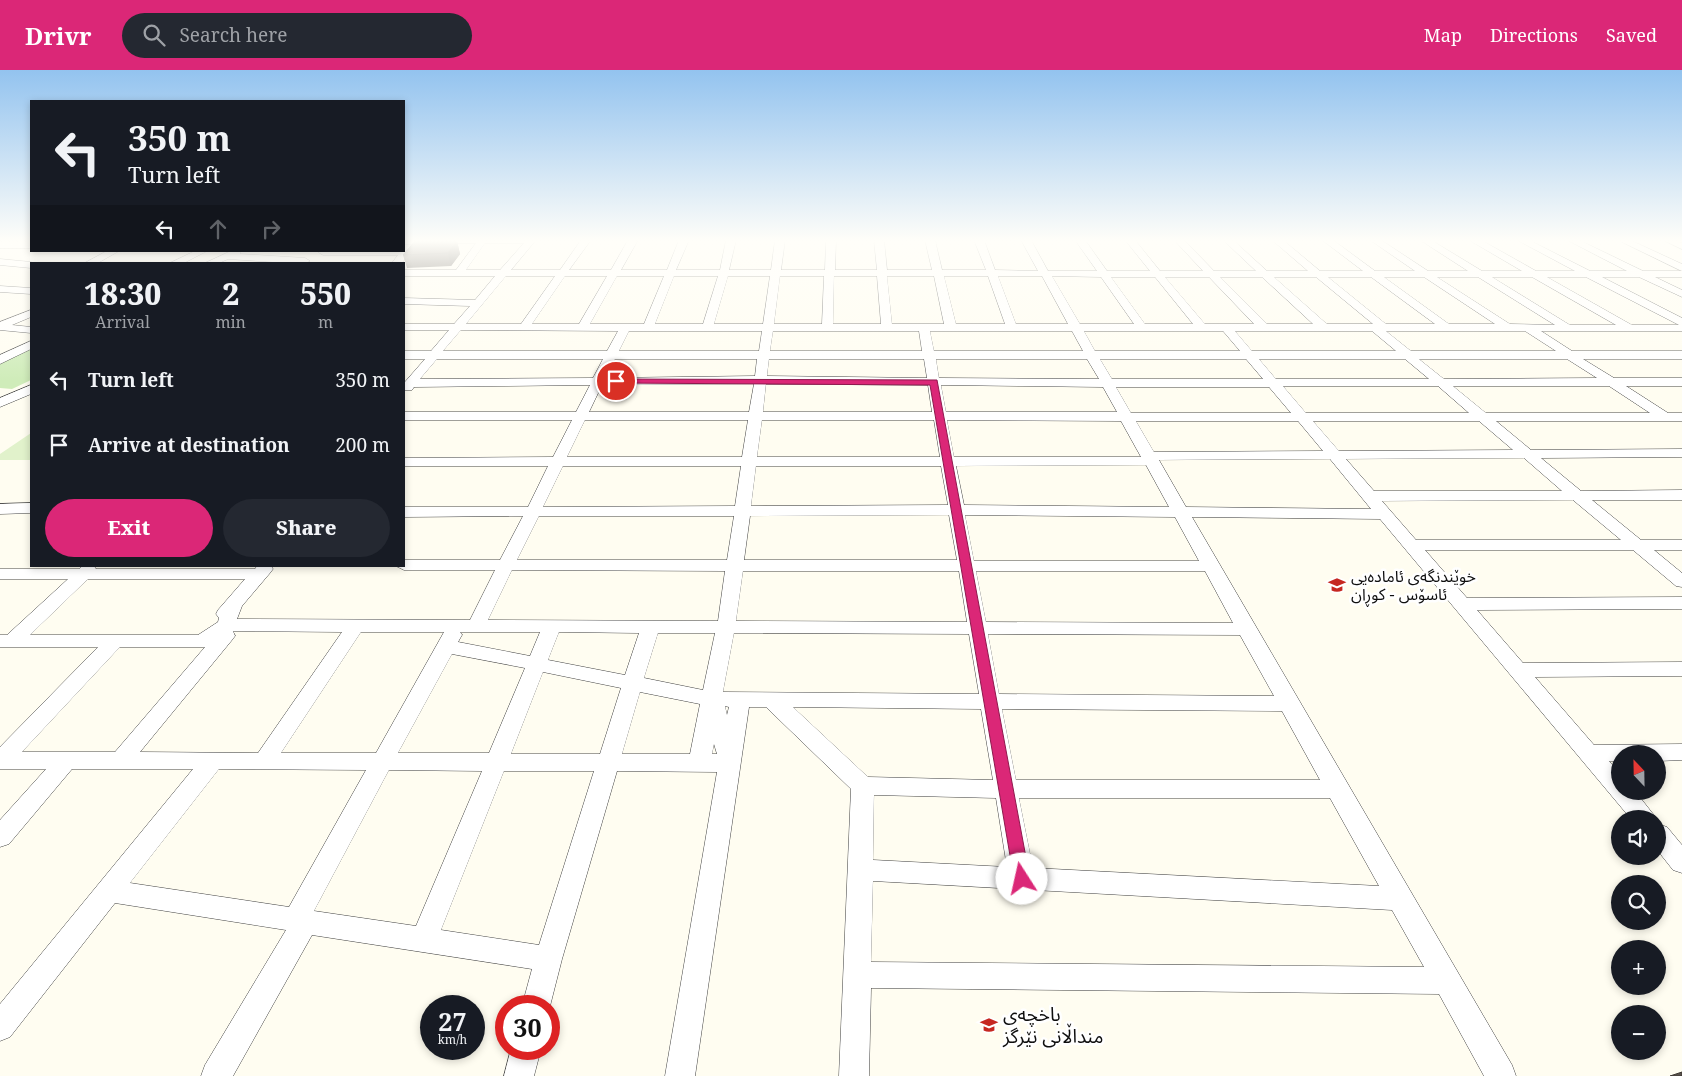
<!DOCTYPE html>
<html lang="en">
<head>
<meta charset="utf-8">
<style>
  body { margin:0; font-family:"Noto Serif","Noto Sans Arabic",serif; background:#242831; color:#f1f3f6; height:100vh; display:flex; flex-direction:column; font-size:19px; white-space:nowrap }
  * { box-sizing:border-box; margin:0 }
  p { font-size:16px; color:#9ea1a6 }
  .icon { flex:none; width:28px; height:28px; fill:none; stroke:currentColor; stroke-width:2; stroke-linecap:round; stroke-linejoin:round }
  .map { position:relative; flex:1; overflow:hidden }
  .sheet { position:absolute; left:30px; top:192px; width:375px; height:305px; display:flex; flex-direction:column; background:#171b24; border-radius:0px; box-shadow:0 2px 8px #0003 }
  .sheet>* { flex:none }
  .top-card { position:absolute; left:30px; top:30px; width:375px; height:152px; border-radius:0px; box-shadow:0 2px 8px #0003; background:#171b24; color:#f1f3f6; overflow:hidden }
  .needle { width:32px; rotate:338deg }
  .controls { position:absolute; left:1611px; top:675px; display:grid; gap:10px }
  .controls a { display:grid; place-items:center; width:55px; height:55px; border-radius:50%; background:#171b24; box-shadow:0 2px 8px #0003; font-size:25px }
  .speed { position:absolute; left:420px; top:925px; display:flex; gap:10px; font-size:25px; font-weight:700; text-align:center }
  .speed>* { display:grid; place-content:center; width:65px; height:65px; border-radius:50%; background:#171b24; box-shadow:0 2px 8px #0003; line-height:1 }
  .speed small { font-size:12px; font-weight:400 }
  .speed .limit { border:8px solid #d22; background:#fff; color:#111 }
  .pin { position:absolute; display:grid; place-items:center; width:42px; height:42px; color:#fff; margin:-21px; border:2px solid #fff; border-radius:50%; box-shadow:0 1px 5px #0007 }
  .me { position:absolute; width:55px; margin:-28px; rotate:350deg; stroke-linejoin:round; filter:drop-shadow(0 0 4px #0008) }
  .turn { display:flex; align-items:center; gap:18px; height:105px; padding:0 15px; font-size:22px }
  .turn .icon { width:65px; height:65px; stroke-width:2.5 }
  .turn b { display:block; font-size:35px; line-height:42px }
  .lanes { display:flex; align-items:center; height:48px; padding:0 15px; background:#0003; justify-content:center; gap:25px; direction:ltr }
  .lanes .off { opacity:.35 }
  .eta { display:flex; justify-content:space-evenly; align-items:center; height:85px; text-align:center }
  .eta b { font-size:30px; font-weight:800; line-height:35px }
  .button { display:flex; gap:10px; margin-top:auto; padding:10px 15px }
  .button a { flex:1; height:58px; border-radius:30px; background:#db2777; color:#fff; font-size:20px; font-weight:800; line-height:58px; text-align:center }
  .button a+a { background:#242831; color:#f1f3f6 }
  ul { padding:0; list-style:none }
  li { display:flex; align-items:center; gap:15px; height:65px; padding:0 15px }
  li div { flex:1 }
  li b { display:block; font-size:19px }
  li em { font-style:normal }
  header { display:flex; align-items:center; gap:30px; box-sizing:border-box; height:70px; padding:0 25px; background:#db2777; color:#fff }
  header strong { font-size:24px }
  nav { display:flex; gap:28px; margin-inline-start:auto; font-size:18px }
  .search { width:350px; height:45px; background:#242831; display:flex; align-items:center; gap:12px; box-sizing:border-box; padding:0 18px; border-radius:28px; color:#9ea1a6; font-size:19px }
  .map>svg:first-child { display:block }
</style>
</head>
<body>
<header>
<strong>Drivr</strong>
<div class="search"><svg class="icon" aria-label="search" viewBox="0 0 24 24"><circle cx="10" cy="10" r="6"/><path d="M15 15l6 6"/></svg>Search here</div>
<nav><a>Map</a><a>Directions</a><a>Saved</a></nav>
</header>
<div class="map">
<svg width="1682" height="1006" viewBox="0 0 1682 1006">
  <rect width="100%" height="100%" fill="#fffdf1"/>
  <polygon fill="#cfecb9" points="31,278 31,310 12,319 0,318 0,292"/>
  <polygon fill="#e1f2cb" points="31,363 31,390 0,390 0,384"/>
  <g fill="none" stroke-linecap="round" stroke-linejoin="round">
    <g stroke="#424242" stroke-width="1">
      <g id="minor">
        <path d="M404 170H536L511 200H560L581 170H591L569 200H611L628 170H638L621 200H667L679 170H689L676 200H720L726 170H736L729 200H771L775 170H785L781 200H825L826 170H836L835 200H877L874 170H884L887 200H932L925 170H935L942 200H986L974 170H984L995 200 1038 201 1021 170H1031L1048 201H1097L1075 170H1085L1107 201H1150L1125 170H1135L1160 201H1203L1174 170H1184L1214 201H1256L1223 170H1233L1267 201H1308L1272 170H1283L1320 201H1363L1322 170H1333L1375 201H1415L1370 170H1381L1428 201H1468L1420 170H1431L1482 201H1522L1469 170H1481L1536 201H1575L1517 170H1529L1590 201H1627L1567 170H1579L1643 201H1682V207H1655L1682 220V227L1639 207H1602L1682 248V261H1541L1572 281H1682V289H1583L1614 308H1682V316H1626L1668 343H1682V351H1496L1531 380 1682 379V387L1541 388 1581 421 1682 420V430H1592L1641 470H1682V480H1654L1682 503V517L1676 516 1633 480H1425L1467 528 1682 527V539L1477 540 1523 593 1682 592V606L1535 607 1594 675 1682 674V690L1658 691V684H1620V691H1609L1620 704V721H1635L1657 749H1631L1380 449 1192 447 1512 995 1516 1006H1484L1439 924 871 918 869 1006H839L851 719 766 637H749L695 1006H665L717 702 617 701 562 889 549 940V936H522L532 899 312 865 233 1006H201L205 995 286 860 115 833 10 967 0 971V934L193 699H72L9 774 0 777V750L46 699H0V677L98 577H0V565H7L68 509H0V499H79L82 496H94L96 499H255L257 496H271L273 499 270 503 242 536 237 549 470 550 495 500H404L396 496H404V490H500L523 446 404 447V437H528L548 396H404V388L553 387 572 350H404V342H576L590 315 414 317 412 320H404V313L425 289H404V281H431L449 260H404V254H454L470 236 404 234V228L475 230 495 206H404V200H456L476 173 404 174ZM485 173H524L500 200H466ZM506 206H555L521 254H466ZM565 206H607L579 254H532ZM617 206H664L644 254H590ZM674 206H718L703 254H655ZM728 206H770L763 254H714ZM780 206H824L822 254H774ZM834 206H877L881 254H833ZM887 206H934L944 254H892ZM944 206H988L1005 254H956ZM998 206H1042L1068 254H1016ZM1052 206 1101 207 1134 254H1080ZM1111 207H1155L1193 254H1145ZM1165 207H1209L1254 254H1205ZM1220 207H1262L1313 254H1267ZM1274 207H1316L1373 254H1327ZM1328 207H1371L1435 254H1386ZM1384 207H1424L1495 254H1449ZM1437 207H1478L1555 255 1510 254ZM1492 207H1532L1616 255H1570ZM1547 207H1586L1679 255H1632ZM461 260 618 261 607 281H443ZM629 261H762L759 281H619ZM773 261H919L922 281H770ZM930 261H1072L1083 281H934ZM1084 261H1223L1240 281H1095ZM1235 261H1372L1396 281H1252ZM1386 261H1525L1556 281H1411ZM437 289H603L593 308 420 309ZM615 289H757L755 306 606 308ZM769 289H924L927 308 767 306ZM936 289H1087L1099 309 939 308ZM1100 289H1246L1263 309H1112ZM1259 289H1405L1429 309H1276ZM1419 289H1567L1597 308 1444 309ZM754 314 749 342H589L602 315ZM766 314 928 315 932 342H763ZM941 315 1103 317 1117 342H946ZM1283 316H1438L1469 343H1306ZM1453 316H1609L1650 343H1486ZM1116 317H1269L1291 343H1131ZM585 350H748L742 387H567ZM762 350H934L940 387H757ZM947 350 1121 351 1141 387H954ZM1136 351H1298L1323 381 1154 382ZM1313 351H1479L1513 380 1339 381ZM1524 388 1562 421H1374L1346 389ZM1330 389 1371 439 1186 437 1159 390ZM1146 395 1169 437 964 435 956 396ZM563 396H741L735 436 543 437ZM756 396H941L948 435 751 436ZM1573 430 1621 470H1416L1382 431ZM949 445 957 490H744L750 446ZM965 445 1175 447 1199 491H974ZM539 446H734L727 490H517ZM512 500 725 501 718 551 488 550ZM743 501H959L967 552 736 551ZM976 501H1205L1233 553 986 552ZM88 509H245L218 540 216 544 219 548 218 552 198 565H30ZM233 561 342 562 258 683 140 682 232 570 235 566ZM361 562H444L376 683H281ZM460 562H540L530 586 458 572 462 565ZM559 562 639 563 625 605 548 590ZM658 563H715L703 620 644 608ZM734 563 969 564 979 624 723 622ZM988 564 1240 565 1274 626 999 624ZM120 577H205L115 682H22ZM452 584 525 598 489 683H398ZM543 602 621 618 600 684H511ZM640 622 700 634 690 684H622ZM725 636 729 637 727 645ZM793 637 981 639 993 710 868 707ZM1002 639 1282 641 1320 710H1016ZM714 674 717 684H712ZM219 699 366 700 289 837 130 813ZM389 700 482 701 416 856 314 841ZM504 701H594L539 875 441 860ZM874 725 996 728 1007 797 873 790ZM1019 728H1330L1379 816 1033 798ZM873 811 1392 840 1424 897 871 892Z"/>
        <polygon points="1618,170 1630,170 1682,194 1682,201"/>
        <polygon points="1663,170 1676,170 1682,173 1682,179"/>
        <rect x="0" y="172" width="31" height="6"/>
        <polygon points="404,180 408,185 401,194 391,194 398,185 323,185 318,182 404,181"/>
        <polygon points="107,181 119,181 96,194 83,194"/>
        <polygon points="195,181 207,181 182,194 168,194"/>
        <polygon points="231,181 241,181 240,184 305,188 310,191 303,194 228,189 217,194 203,194"/>
        <polygon points="0,189 31,192 35,194 31,194 31,198 0,195"/>
        <polygon points="0,216 31,218 31,224 0,222"/>
        <polygon points="31,240 31,247 12,255 31,257 31,263 0,260 0,252"/>
        <polygon points="31,271 31,279 0,294 0,285"/>
        <polygon points="31,315 31,324 0,337 0,328"/>
        <polygon points="31,433 31,443 0,444 0,434"/>
        <polygon points="1658,754 1667,757 1682,775 1682,803 1673,800 1658,781"/>
        <polygon points="511,979 541,979 534,1006 504,1006"/>
      </g>
    </g>
    <use href="#minor" fill="#fff" fill-rule="evenodd"/>
  </g>
  <polygon fill="#4c4640" points="416,170 439,170 439,172 457,171 460,184 451,196 407,198 403,185"/>
  <polygon fill="#3e3934" points="457,171 460,184 451,196 448,183"/>
  <g fill="#58514b" stroke="#3e3934">
    <polygon points="416,170 435,170 433,172 457,171 448,183 403,185"/>
    <polygon points="1682,1002 1682,1006 1670,1006"/>
  </g>
  <linearGradient id="sky" x2="0" y2="1"><stop stop-color="#93c3ef"/><stop offset="0.55" stop-color="#fffef9"/><stop offset="1" stop-color="#fffef9" stop-opacity="0"/></linearGradient>
  <rect width="1682" height="311" fill="url(#sky)"/>
  <polygon fill="#db2777" stroke="#8e194d" points="613,309 937,310 1030,809 1028,814 1022,816 1016,814 1014,809 930,315 616,313 613,313"/>
  <defs>
    <g id="school-bare" transform="scale(1.35)"><path d="M0-5L7-2L0 1L-7-2ZM-4 1L0 2.5L4 1V4Q0 6-4 4Z" fill="#c62721" stroke="#fff" stroke-width="2.5" paint-order="stroke"/></g>
  </defs>
  <g fill-rule="evenodd">
    <use href="#school-bare" x="1337" y="515"/>
    <use href="#school-bare" x="989" y="955"/>
  </g>
  <g text-anchor="middle" dominant-baseline="central" stroke-width="5" stroke-linejoin="round" paint-order="stroke">
    <g font-size="16" fill="#0f0f0f" stroke="#fff" text-anchor="start">
      <text x="1351" y="506">خوێندنگەی ئامادەیی<tspan x="1351" dy="18">ئاسۆس - کوڕان</tspan></text>
    </g>
    <g font-size="19" fill="#0f0f0f" stroke="#fff" text-anchor="start">
      <text x="1003" y="944">باخچەی<tspan x="1003" dy="22">منداڵانی نێرگز</tspan></text>
    </g>
  </g>
</svg>
<div class="controls">
<a><svg class="needle" viewBox="-14 -14 28 28"><path d="M0-13l5 13h-10z" fill="#e53935"/><path d="M0 13l5-13h-10z" fill="#9ea1a6"/></svg></a>
<a><svg class="icon" aria-label="sound" viewBox="0 0 24 24"><path d="M4 9h4l5-4v14l-5-4H4zM17 9q2 3 0 6"/></svg></a>
<a><svg class="icon" aria-label="search" viewBox="0 0 24 24"><circle cx="10" cy="10" r="6"/><path d="M15 15l6 6"/></svg></a>
<a>+</a>
<a>−</a>
</div>
<div class="speed"><div>27<small>km/h</small></div><div class="limit">30</div></div>
<div class="pin" style="left:616px;top:311px;background:#d93025"><svg class="icon" aria-label="arrive" viewBox="0 0 24 24"><path d="M6 21V4h12l-3 4 3 4H6"/></svg></div>
<svg class="me" style="left:1022px;top:809px" viewBox="-20 -20 40 40"><circle r="19" fill="#fff"/><path d="M0-13L10 11 0 6-10 11z" fill="#db2777"/></svg>
<div class="top-card">
<div class="turn"><svg class="icon" aria-label="left" viewBox="0 0 24 24"><path d="M17 20v-9H6M10 6l-5 5 5 5"/></svg><div><b>350 m</b>Turn left</div></div>
<div class="lanes"><svg class="icon" aria-label="left" viewBox="0 0 24 24"><path d="M17 20v-9H6M10 6l-5 5 5 5"/></svg><svg class="icon off" aria-label="ahead" viewBox="0 0 24 24"><path d="M12 20V5M6 11l6-6 6 6"/></svg><svg class="icon off" aria-label="right" viewBox="0 0 24 24"><path d="M7 20v-9h11M14 6l5 5-5 5"/></svg></div>
</div>
<section class="sheet">
<div class="eta">
<div><b>18:30</b><p>Arrival</p></div>
<div><b>2</b><p>min</p></div>
<div><b>550</b><p>m</p></div>
</div>
<ul>
<li><svg class="icon" aria-label="left" viewBox="0 0 24 24"><path d="M17 20v-9H6M10 6l-5 5 5 5"/></svg><div><b>Turn left</b></div><em>350 m</em></li>
<li><svg class="icon" aria-label="arrive" viewBox="0 0 24 24"><path d="M6 21V4h12l-3 4 3 4H6"/></svg><div><b>Arrive at destination</b></div><em>200 m</em></li>
</ul>
<div class="button"><a>Exit</a><a>Share</a></div>
</section>
</div>
</body>
</html>
